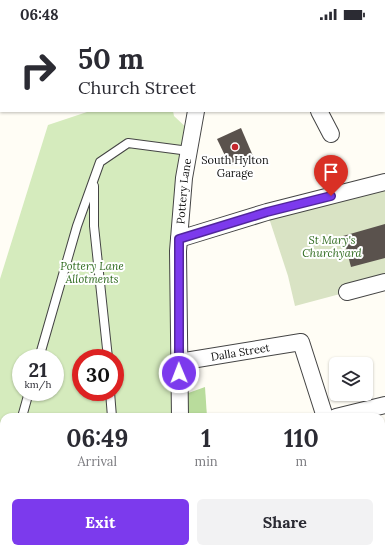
<!DOCTYPE html>
<html lang="en">
<head>
<meta charset="utf-8">
<style>
  body { margin:0; font-family:Lora,serif; background:#f2f2f3; color:#2b2b33; height:100vh; display:flex; flex-direction:column; font-size:15px; white-space:nowrap }
  * { box-sizing:border-box; margin:0 }
  p { font-size:13px; color:#7c7c81 }
  .icon { flex:none; width:22px; height:22px; fill:none; stroke:currentColor; stroke-width:2; stroke-linecap:round; stroke-linejoin:round }
  .map { position:relative; flex:1; overflow:hidden }
  .details { position:absolute; left:0px; top:385px; width:385px; height:140px; display:flex; flex-direction:column; background:#fff; border-radius:12px 12px 0 0; box-shadow:0 1px 3px #0004 }
  .details>* { flex:none }
  .top-card { position:absolute; left:0px; top:0px; width:385px; height:84px; box-shadow:0 1px 3px #0004; background:#fff; color:#2b2b33; overflow:hidden }
  .fabs { position:absolute; left:329px; top:329px; display:grid; gap:8px }
  .fabs a { display:grid; place-items:center; width:44px; height:44px; border-radius:6px; background:#fff; box-shadow:0 1px 3px #0004; font-size:20px }
  .speed { position:absolute; left:12px; top:321px; display:flex; gap:8px; font-size:20px; font-weight:700; text-align:center }
  .speed>* { display:grid; place-content:center; width:52px; height:52px; border-radius:50%; background:#fff; box-shadow:0 1px 3px #0004; line-height:1 }
  .speed small { font-size:10px; font-weight:400 }
  .speed .limit { border:6px solid #d22; background:#fff; color:#111 }
  .pin { position:absolute; display:grid; place-items:center; width:34px; height:34px; color:#fff; margin:-41px -17px; border-radius:50% 50% 50% 0; rotate:-45deg; box-shadow:0 0 4px #0007 }
  .pin .icon { rotate:45deg }
  .me { position:absolute; width:44px; margin:-22px; rotate:359deg; stroke-linejoin:round; filter:drop-shadow(0 0 3px #0008) }
  .turn { display:flex; align-items:center; gap:14px; height:84px; padding:0 12px; font-size:18px }
  .turn .icon { width:52px; height:52px; stroke-width:2.5 }
  .turn b { display:block; font-size:28px; line-height:34px }
  .eta { display:flex; justify-content:space-evenly; align-items:center; height:68px; text-align:center }
  .eta b { font-size:24px; font-weight:700; line-height:28px }
  .button { display:flex; gap:8px; margin-top:auto; padding:8px 12px }
  .button a { flex:1; height:46px; border-radius:6px; background:#7c3aed; color:#fff; font-size:16px; font-weight:700; line-height:46px; text-align:center }
  .button a+a { background:#f2f2f3; color:#2b2b33 }
  .status { display:flex; justify-content:space-between; align-items:center; height:28px; padding:0 20px; background:#fff; direction:ltr }
  .status svg { height:11px; fill:currentColor }
  .map>svg:first-child { display:block }
</style>
</head>
<body>
<div class="status"><b>06:48</b><svg viewBox="0 0 49 12"><path d="M0 12V9h3v3zM5 12V6h3v6zM10 12V3h3v9zM15 12V0h3v12zM26 1h20v11H26zM47 4h2v5h-2z"/></svg></div>
<div class="map">
<svg width="385" height="525" viewBox="0 0 385 525">
  <rect width="100%" height="100%" fill="#fffdf5"/>
  <g fill="#d5ebbd" fill-rule="evenodd">
    <path d="M90 83H173L174 88 192 105 184 150 180 389H4V521H121L116 525H0V251L48 97ZM21 330H55V364H21ZM81 330H115V364H81Z"/>
    <polygon points="211,521 290,521 291,525 211,525"/>
  </g>
  <g fill="#b9dc9c">
    <polygon points="205,359 207,389 180,389 180,368"/>
    <polygon points="114,521 211,521 211,525 109,525"/>
  </g>
  <polygon fill="#d9e3c4" points="385,154 385,254 295,278 288,248 267,184"/>
  <g fill="#5a524d">
    <polygon points="241,100 253,128 230,138 217,111"/>
    <polygon points="385,196 385,230 351,239 343,208"/>
  </g>
  <g fill="none" stroke-linecap="round" stroke-linejoin="round">
    <g stroke="#444" stroke-width="10">
      <g id="lane">
        <polyline points="94,158 94,198 108,330"/>
        <polyline points="39,330 77,198 100,134 128,115 189,123"/>
        <polyline points="110,364 112,389"/>
        <polyline points="22,389 29,364"/>
        <polyline points="0,465 4,451"/>
        <polyline points="109,525 114,521"/>
      </g>
    </g>
    <g stroke="#444" stroke-width="18">
      <g id="street">
        <polyline points="277,0 277,1"/>
        <polyline points="51,1 54,0"/>
        <polyline points="243,1 245,0"/>
        <polyline points="0,25 1,24"/>
        <polyline points="319,83 331,106"/>
        <polyline points="179,211 267,184 385,154"/>
        <polyline points="347,264 385,254"/>
        <path id="s1" d="M179 334 301 314 325 389"/>
        <path id="s2" d="M180 389 178 223 184 150 196 83"/>
        <polyline points="336,389 385,377"/>
        <polyline points="359,521 360,525"/>
        <polyline points="172,525 173,521"/>
      </g>
    </g>
    <use href="#lane" stroke="#fff" stroke-width="8"/>
    <use href="#street" stroke="#fff" stroke-width="16"/>
  </g>
  <g fill="none" stroke-linecap="round" stroke-linejoin="round">
    <g stroke="#51269a" stroke-width="10">
      <polyline id="route" points="179,345 179,211 267,184 331,168"/>
    </g>
    <use href="#route" stroke="#7c3aed" stroke-width="7"/>
  </g>
  <circle fill="#c4262e" stroke="#fff" stroke-width="1.5" cx="235" cy="119" r="4"/>
  <g text-anchor="middle" dominant-baseline="central" stroke-width="4" stroke-linejoin="round" paint-order="stroke">
    <g font-size="11" fill="#111" stroke="#fff">
      <text x="235" y="132">South Hylton<tspan x="235" dy="13">Garage</tspan></text>
    </g>
    <g font-size="11" fill="#111" stroke="#fff">
      <text stroke="none"><textPath href="#s2" startOffset="226">Pottery Lane</textPath></text>
      <text stroke="none"><textPath href="#s1" startOffset="62">Dalla Street</textPath></text>
    </g>
    <g font-size="11" font-style="italic" fill="#2f6b1f" stroke="#fff">
      <text x="332" y="212">St Mary's<tspan x="332" dy="13">Churchyard</tspan></text>
      <text x="92" y="238">Pottery Lane<tspan x="92" dy="13">Allotments</tspan></text>
    </g>
  </g>
</svg>
<div class="fabs">
<a><svg class="icon" aria-label="layers" viewBox="0 0 24 24"><path d="M12 4l9 5-9 5-9-5zM3 14l9 5 9-5"/></svg></a>
</div>
<div class="speed"><div>21<small>km/h</small></div><div class="limit">30</div></div>
<div class="pin" style="left:331px;top:168px;background:#d93025"><svg class="icon" aria-label="arrive" viewBox="0 0 24 24"><path d="M6 21V4h12l-3 4 3 4H6"/></svg></div>
<svg class="me" style="left:179px;top:345px" viewBox="-20 -20 40 40"><circle r="17" fill="#7c3aed" stroke="#fff" stroke-width="3"/><path d="M0-11L8 9 0 5-8 9z" fill="#fff"/></svg>
<div class="top-card">
<div class="turn"><svg class="icon" aria-label="right" viewBox="0 0 24 24"><path d="M7 20v-9h11M14 6l5 5-5 5"/></svg><div><b>50 m</b>Church Street</div></div>
</div>
<section class="details">
<div class="eta">
<div><b>06:49</b><p>Arrival</p></div>
<div><b>1</b><p>min</p></div>
<div><b>110</b><p>m</p></div>
</div>
<div class="button"><a>Exit</a><a>Share</a></div>
</section>
</div>
</body>
</html>
